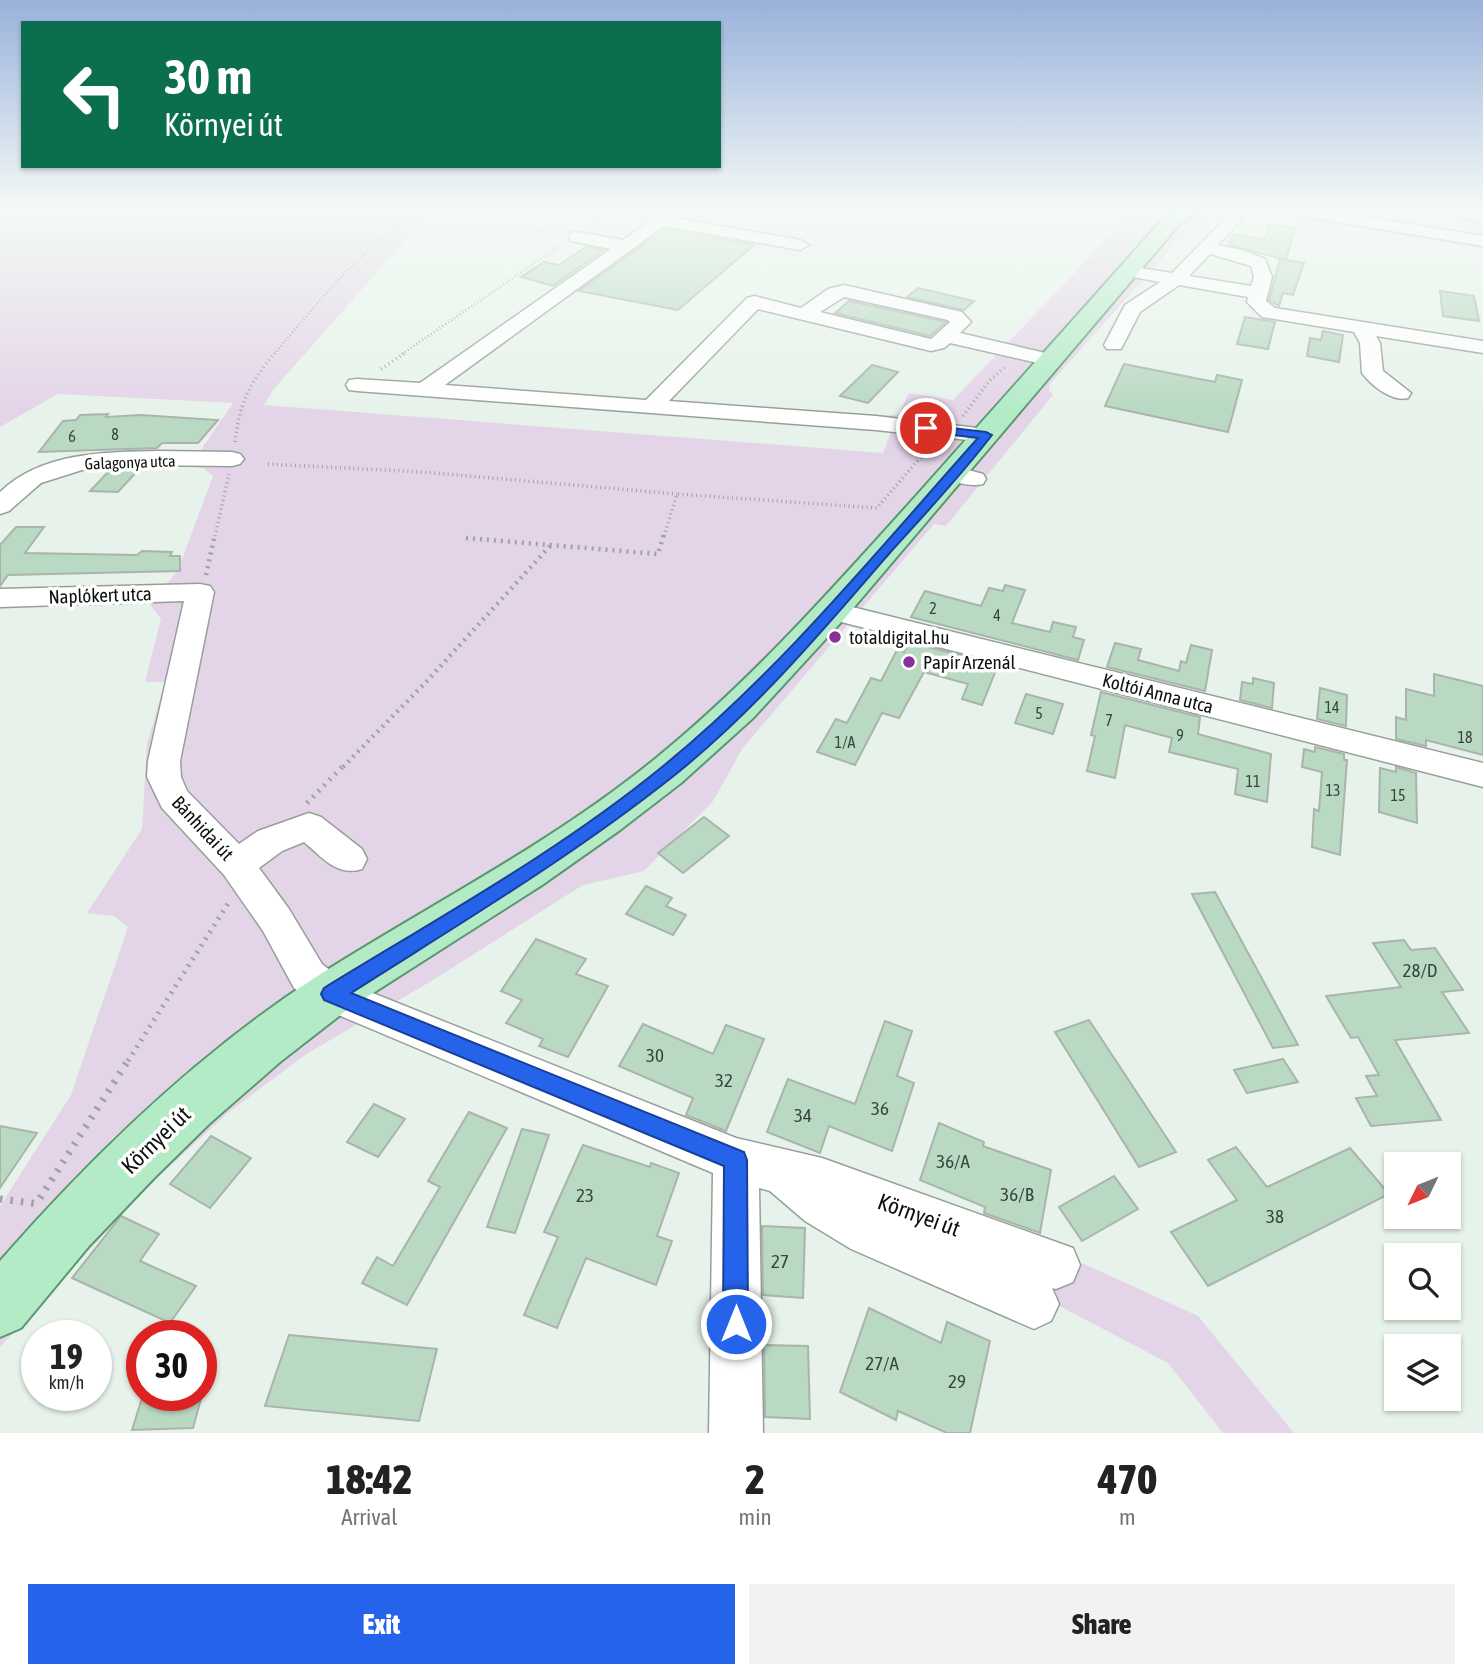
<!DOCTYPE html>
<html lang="en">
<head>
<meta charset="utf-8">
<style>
  body { margin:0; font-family:"Asap Condensed",sans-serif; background:#f2f2f2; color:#222; height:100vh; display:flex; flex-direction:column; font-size:26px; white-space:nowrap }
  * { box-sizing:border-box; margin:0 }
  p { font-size:23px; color:#767676 }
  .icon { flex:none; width:38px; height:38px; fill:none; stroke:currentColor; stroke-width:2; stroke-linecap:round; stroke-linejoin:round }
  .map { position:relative; height:1433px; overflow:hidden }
  .panel { display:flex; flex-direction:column; background:#fff; flex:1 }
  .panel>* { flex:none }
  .top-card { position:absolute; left:21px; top:21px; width:700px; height:147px; border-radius:0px; box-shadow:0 2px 5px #0004; background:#0b6e4f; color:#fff; overflow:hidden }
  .needle { width:46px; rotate:227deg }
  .controls { position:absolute; left:1384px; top:1152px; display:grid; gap:14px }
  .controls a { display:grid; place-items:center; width:77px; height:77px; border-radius:0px; background:#fff; box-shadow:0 2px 5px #0004; font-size:35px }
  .speed { position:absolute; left:21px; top:1320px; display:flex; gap:14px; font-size:35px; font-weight:700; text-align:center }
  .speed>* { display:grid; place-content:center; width:91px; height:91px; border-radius:50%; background:#fff; box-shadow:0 2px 5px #0004; line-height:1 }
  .speed small { font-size:18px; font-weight:400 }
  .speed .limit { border:10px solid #d22; background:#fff; color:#111 }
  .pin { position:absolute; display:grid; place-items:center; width:60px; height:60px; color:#fff; margin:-30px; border:4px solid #fff; border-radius:50%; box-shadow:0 2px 7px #0007 }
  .me { position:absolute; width:77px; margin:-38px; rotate:0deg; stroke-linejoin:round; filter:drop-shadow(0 0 5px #0008) }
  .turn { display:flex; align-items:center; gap:24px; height:147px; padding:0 28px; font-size:32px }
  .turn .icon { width:91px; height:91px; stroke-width:2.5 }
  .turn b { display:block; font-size:49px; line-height:60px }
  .eta { display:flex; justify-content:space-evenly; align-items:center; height:119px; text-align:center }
  .eta b { font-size:42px; font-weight:800; line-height:49px }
  .button { display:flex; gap:14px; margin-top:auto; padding:14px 28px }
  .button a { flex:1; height:80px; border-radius:0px; background:#2563eb; color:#fff; font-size:28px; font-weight:800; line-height:80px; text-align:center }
  .button a+a { background:#f2f2f2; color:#222 }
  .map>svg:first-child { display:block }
</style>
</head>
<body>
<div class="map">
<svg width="1483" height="1433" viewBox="0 0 1483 1433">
  <rect width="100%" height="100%" fill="#e7f3ea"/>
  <g fill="#e4d4e8">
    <polygon points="0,211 431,211 273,390 264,405 883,453 892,429 874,417 899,414 909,393 953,400 1132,213 1121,211 1228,211 1195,222 1049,385 1049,390 1053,395 946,526 934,524 742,749 713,801 644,871 583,885 433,980 308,1053 229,1112 148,1186 0,1347 0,1206 71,1095 128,927 114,916 87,913 142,829 147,744 165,682 145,682 161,619 150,605 178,570 213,476 203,468 190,466 233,403 58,394 0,427"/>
    <polygon points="1249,211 1325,211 1483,236 1483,249"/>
    <polygon points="1082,1263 1198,1316 1294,1433 1223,1433 1168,1363 1048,1300 1055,1280"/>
  </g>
  <g fill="#b9d9c2" stroke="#a9b4ac" stroke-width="2">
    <polygon points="1270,224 1295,228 1286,260 1229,245 1233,234 1265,239"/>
    <polygon points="665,229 754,245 678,310 579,291"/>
    <polygon points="586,247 604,250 553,286 521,277 544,262 559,265"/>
    <polygon points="1280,259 1304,263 1293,295 1283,293 1279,306 1269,300"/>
    <polygon points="918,288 974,301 964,310 907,297"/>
    <polygon points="1440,291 1474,296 1479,321 1443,316"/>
    <polygon points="849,301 946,322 930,336 835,313"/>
    <polygon points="1245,317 1275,322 1268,349 1237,344"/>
    <polygon points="1323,331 1343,335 1339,362 1307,356 1310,338 1321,340"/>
    <polygon points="1124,364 1215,382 1217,375 1242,380 1228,432 1105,406"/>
    <polygon points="872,365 898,372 868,403 840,396"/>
    <polygon points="108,414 106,417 141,415 218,420 198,443 162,443 157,448 39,452 63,421 76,420 80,415"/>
    <polygon points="140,468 118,492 90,491 110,470"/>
    <polygon points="16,527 44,527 25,553 137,555 142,551 172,552 170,556 180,556 180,571 8,575 0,586 0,545"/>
    <polygon points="1005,585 1025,590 1012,623 1050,632 1053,622 1076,627 1073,637 1084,640 1078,660 911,617 925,591 981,606 989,588 1003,591"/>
    <polygon points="909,642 998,665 982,705 962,699 968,684 924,672 899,718 882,713 855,765 817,752 836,719 847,723 871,678 881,681 897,650 904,652"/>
    <polygon points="1115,643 1141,649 1138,660 1179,671 1181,661 1186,663 1191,645 1212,650 1205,691 1107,667"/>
    <polygon points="1434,674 1483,686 1483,755 1426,740 1426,746 1396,739 1396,717 1406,720 1406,689 1434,696"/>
    <polygon points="1253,678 1274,683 1272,708 1240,700 1242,682 1253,684"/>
    <polygon points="1320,688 1347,695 1346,726 1317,719"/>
    <polygon points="1101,692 1200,717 1198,734 1271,754 1267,802 1235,794 1238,769 1169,752 1172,738 1125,725 1115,778 1087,771 1095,736 1091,735"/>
    <polygon points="1026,694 1063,704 1053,734 1015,723"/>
    <polygon points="1315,747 1344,754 1344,760 1347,760 1340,855 1312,847 1314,809 1319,811 1322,772 1302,767 1304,749 1315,752"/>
    <polygon points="1396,767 1416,773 1417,823 1379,812 1380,768 1396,772"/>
    <polygon points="704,817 729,836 683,873 658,853"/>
    <polygon points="646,886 672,898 666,906 686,915 673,935 626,914"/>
    <polygon points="1215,892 1298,1045 1273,1048 1192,894"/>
    <polygon points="536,939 586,959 576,974 608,986 568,1057 539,1046 543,1039 506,1023 522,1000 501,991"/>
    <polygon points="1404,940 1411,950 1435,948 1463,990 1442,992 1469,1033 1395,1040 1441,1120 1371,1126 1356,1098 1377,1096 1366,1076 1379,1075 1358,1037 1351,1038 1326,996 1401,987 1373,943"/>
    <polygon points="1089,1020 1176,1152 1139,1167 1055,1032"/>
    <polygon points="885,1021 912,1031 897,1076 914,1083 892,1151 829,1126 820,1153 767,1132 788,1079 855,1104"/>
    <polygon points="643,1024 713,1054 726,1025 764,1039 726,1131 686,1115 693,1098 619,1066"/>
    <polygon points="1283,1059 1298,1082 1247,1093 1234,1070"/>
    <polygon points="374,1104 405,1119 378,1157 347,1142"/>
    <polygon points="469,1112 507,1128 407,1305 362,1283 377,1257 393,1266 440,1187 428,1181"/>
    <polygon points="939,1123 984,1142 983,1146 1051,1170 1040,1233 984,1213 985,1207 920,1180"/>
    <polygon points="0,1126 37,1133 0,1188"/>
    <polygon points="522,1129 549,1135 515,1233 487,1227"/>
    <polygon points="211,1136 251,1158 210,1208 170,1184"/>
    <polygon points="583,1145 650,1167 651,1163 679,1173 657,1236 672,1241 656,1285 586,1258 557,1328 524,1315 558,1237 544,1232"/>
    <polygon points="1236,1147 1267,1187 1350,1148 1389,1194 1208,1286 1171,1232 1237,1200 1208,1160"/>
    <polygon points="1114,1176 1138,1209 1082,1241 1059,1207"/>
    <polygon points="121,1216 159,1234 140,1261 196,1286 170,1323 72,1278"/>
    <polygon points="762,1226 805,1228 803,1298 763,1295"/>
    <polygon points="869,1308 941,1343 947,1322 990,1341 970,1433 947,1433 898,1411 896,1420 840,1392"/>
    <polygon points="289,1335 437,1349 419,1421 265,1406"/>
    <polygon points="764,1345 808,1346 810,1419 765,1417"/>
    <polygon points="143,1395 202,1395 193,1428 132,1430"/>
  </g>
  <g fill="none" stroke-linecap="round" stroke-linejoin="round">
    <g stroke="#96a099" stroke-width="3">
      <g id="minor">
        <path d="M665 211H683L675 218 800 240 809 245 800 250 664 226 445 385 646 400 747 298 754 296 801 308 828 289 844 285 962 312 971 322 960 333 1058 356 1061 360 1058 364 1051 366 950 343 944 348 931 351 758 309 669 401 876 416 994 430 997 435 994 440 986 442 876 430 357 391 349 390 346 385 349 380 357 379 420 383 611 249 571 241 569 237 571 233 577 232 623 240ZM844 297 948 320 950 322 931 339 820 312Z"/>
        <polygon points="1294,211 1329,211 1483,236 1483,246 1302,216"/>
        <polygon points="1450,211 1473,211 1483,214 1483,224 1452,214"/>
        <path d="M1234 214 1242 219 1218 245 1242 250 1265 259 1272 277 1266 301 1275 308 1483 341V353L1376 336 1380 343 1383 371 1411 393 1408 398C1392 402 1372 386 1362 373L1360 343 1354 332 1262 317 1247 302 1248 297 1179 285 1140 312 1121 349H1107L1104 345 1125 305 1160 282 1122 275 1119 271 1122 267 1128 266 1172 273 1228 216ZM1210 254 1251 266 1254 277 1251 286 1189 276Z"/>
        <path d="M159 451 232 452 240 454 244 459 240 464 232 466 133 465 82 470 41 483 9 511 0 514V492C42 452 104 452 159 451Z"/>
        <path d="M954 466 983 474 986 479 983 484C971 487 949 483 942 473L945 468Z"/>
        <path d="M200 584 210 586 214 592 180 761 181 777 187 791 239 844 258 831 309 813 321 817 362 849 367 859 362 869C337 877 322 857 304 842L282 851 259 868 289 909 322 964 345 982 736 1138 822 1158 1073 1248 1080 1265 1073 1282 1056 1289 1052 1288 1059 1304 1051 1321 1034 1329 851 1249 805 1221 770 1191 759 1188 763 1433H709L713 1173 317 1006 294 988 263 931 224 875 162 808 147 777 148 761 184 601 0 607V589Z"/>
        <polygon points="832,602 1483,763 1483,787 822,617 818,611 822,605"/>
      </g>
    </g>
    <g stroke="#59976e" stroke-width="4">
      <path id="major" d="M1175 211H1197L1177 227 844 619 753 718 681 783 620 830 542 885 348 1009 280 1062 210 1123 154 1178 89 1246 21 1328 0 1337V1261C93 1155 197 1054 316 977 429 905 551 844 655 759 751 681 833 588 916 496 998 403 1081 311 1163 219Z"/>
    </g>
    <g stroke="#9ba49e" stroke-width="2.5" stroke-dasharray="1 2.5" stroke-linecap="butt">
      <polyline points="501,224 562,234"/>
      <polyline points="595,224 615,211"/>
      <path d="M274 354C317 304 360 250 415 211"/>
      <polyline points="402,354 561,245"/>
    </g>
    <g stroke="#9ba49e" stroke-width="3.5" stroke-dasharray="1 3.5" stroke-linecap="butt">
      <polyline points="381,369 405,353"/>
      <polyline points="963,416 989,381 1005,367"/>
      <path d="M235 442C240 401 249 384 275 353"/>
      <polyline points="268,464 422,472 677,494"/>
      <polyline points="215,536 229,474"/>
      <polyline points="664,536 677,494 877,508 919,459 937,449"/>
    </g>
    <g stroke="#9ba49e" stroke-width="4.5" stroke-dasharray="2 5" stroke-linecap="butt">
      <polyline points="466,538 658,554 664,534"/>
      <polyline points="206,575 215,534"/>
      <polyline points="343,767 427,681 550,546"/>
    </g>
    <g stroke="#9ba49e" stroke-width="5" stroke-dasharray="2 6" stroke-linecap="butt">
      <polyline points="307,803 344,765"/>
      <polyline points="128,1061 229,902"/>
    </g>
    <g stroke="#9ba49e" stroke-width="7" stroke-dasharray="2.5 8" stroke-linecap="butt">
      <polyline points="40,1198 129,1059"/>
      <polyline points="0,1199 40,1204"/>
    </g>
    <use href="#minor" fill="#fff" fill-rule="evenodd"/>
    <use href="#major" fill="#b4ebc7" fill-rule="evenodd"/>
  </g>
  <linearGradient id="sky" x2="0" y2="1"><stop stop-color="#99b1db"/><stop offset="0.51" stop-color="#f4faf6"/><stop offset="1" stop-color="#f4faf6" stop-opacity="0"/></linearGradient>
  <rect width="1483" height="411" fill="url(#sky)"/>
  <path fill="#2563eb" stroke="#184099" stroke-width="2" d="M926 425 986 432 992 435C960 477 923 516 888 555 821 633 752 714 671 778 570 858 459 924 351 993L744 1152 747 1160 748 1324 744 1333 736 1336 727 1333 723 1324 724 1166 324 1000 321 994 324 988C438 918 558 852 662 767 780 671 877 551 978 438L922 431V426Z"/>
  <g fill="#882f9c" stroke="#fff" stroke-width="2.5">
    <circle cx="835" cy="637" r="7"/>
    <circle cx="909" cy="662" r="7"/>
  </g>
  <g text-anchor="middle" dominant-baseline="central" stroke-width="7" stroke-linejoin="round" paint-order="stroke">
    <g font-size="16" fill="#39443c">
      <text x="115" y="434">8</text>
      <text x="72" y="436">6</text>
      <text x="933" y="608">2</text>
      <text x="997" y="615">4</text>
      <text x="1332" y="707">14</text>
      <text x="1039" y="713">5</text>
      <text x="1109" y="720">7</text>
      <text x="1180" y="735">9</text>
      <text x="1465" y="737">18</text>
      <text x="845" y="742">1/A</text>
      <text x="1253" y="781">11</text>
      <text x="1333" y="790">13</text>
      <text x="1398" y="795">15</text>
    </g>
    <g font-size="16" fill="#0e120f" stroke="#fff">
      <text transform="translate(130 462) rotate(-2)">Galagonya utca</text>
    </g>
    <g font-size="19" fill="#0e120f" stroke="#fff">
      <text transform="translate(100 595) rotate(-2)">Naplókert utca</text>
      <text transform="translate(1158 693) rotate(14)">Koltói Anna utca</text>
      <text transform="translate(203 828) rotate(47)">Bánhidai út</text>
    </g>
    <g font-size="19" fill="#0e120f" stroke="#fff" text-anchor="start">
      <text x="849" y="637">totaldigital.hu</text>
      <text x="923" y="662">Papír Arzenál</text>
    </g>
    <g font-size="19" fill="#39443c">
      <text x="1420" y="970">28/D</text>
      <text x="655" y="1055">30</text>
      <text x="724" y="1080">32</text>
      <text x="880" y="1108">36</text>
      <text x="803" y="1115">34</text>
      <text x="953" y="1161">36/A</text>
      <text x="1017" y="1194">36/B</text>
      <text x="585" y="1195">23</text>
      <text x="1275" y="1216">38</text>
      <text x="780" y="1261">27</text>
      <text x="882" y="1363">27/A</text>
      <text x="957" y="1381">29</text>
    </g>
    <g font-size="23" fill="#0e120f" stroke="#fff">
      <text transform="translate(156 1140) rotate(-44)">Környei út</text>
      <text transform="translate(919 1215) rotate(20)">Környei út</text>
    </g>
  </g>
</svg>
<div class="controls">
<a><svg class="needle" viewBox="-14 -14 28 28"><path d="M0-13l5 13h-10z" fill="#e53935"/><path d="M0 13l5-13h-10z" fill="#767676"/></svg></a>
<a><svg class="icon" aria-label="search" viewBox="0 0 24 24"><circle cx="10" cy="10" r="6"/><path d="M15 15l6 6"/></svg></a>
<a><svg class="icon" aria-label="layers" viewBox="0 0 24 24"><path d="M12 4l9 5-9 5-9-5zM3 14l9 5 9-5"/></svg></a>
</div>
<div class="speed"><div>19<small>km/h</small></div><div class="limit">30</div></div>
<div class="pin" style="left:926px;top:428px;background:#d93025"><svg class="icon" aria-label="arrive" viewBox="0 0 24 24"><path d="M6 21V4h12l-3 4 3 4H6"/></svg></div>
<svg class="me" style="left:736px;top:1324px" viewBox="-20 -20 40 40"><circle r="17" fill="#2563eb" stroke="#fff" stroke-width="3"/><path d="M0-11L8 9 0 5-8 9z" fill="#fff"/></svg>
<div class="top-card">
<div class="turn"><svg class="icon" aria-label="left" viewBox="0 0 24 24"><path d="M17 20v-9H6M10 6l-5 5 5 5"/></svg><div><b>30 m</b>Környei út</div></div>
</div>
</div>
<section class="panel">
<div class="eta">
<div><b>18:42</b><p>Arrival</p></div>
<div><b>2</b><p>min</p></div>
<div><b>470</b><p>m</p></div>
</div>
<div class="button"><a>Exit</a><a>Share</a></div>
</section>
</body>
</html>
